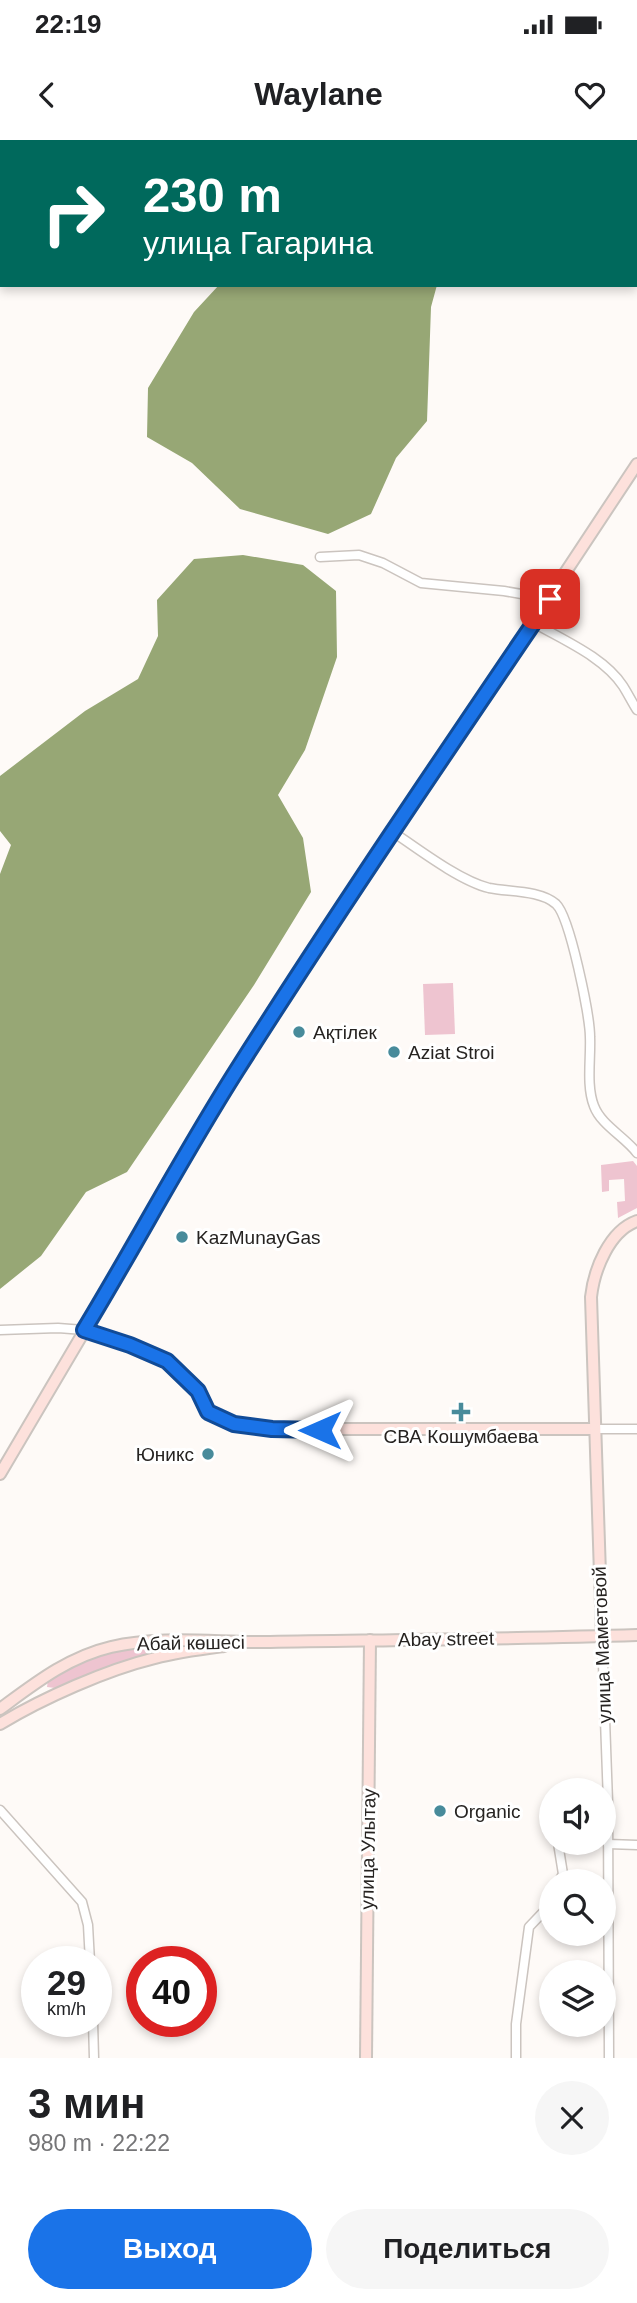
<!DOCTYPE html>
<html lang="ru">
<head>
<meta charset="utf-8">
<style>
  body { margin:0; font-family:Helvetica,sans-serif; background:#f6f6f6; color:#202124; height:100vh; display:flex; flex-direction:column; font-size:26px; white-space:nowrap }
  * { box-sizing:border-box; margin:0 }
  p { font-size:23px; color:#757577 }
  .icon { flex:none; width:38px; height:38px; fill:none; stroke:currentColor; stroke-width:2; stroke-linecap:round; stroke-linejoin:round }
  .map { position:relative; height:1918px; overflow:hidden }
  .drawer { display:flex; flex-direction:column; background:#fff; flex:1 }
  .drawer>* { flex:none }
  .top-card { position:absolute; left:0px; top:0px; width:637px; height:147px; box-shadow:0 4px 10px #0003; background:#00695c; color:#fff; overflow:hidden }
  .buttons { position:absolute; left:539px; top:1638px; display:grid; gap:14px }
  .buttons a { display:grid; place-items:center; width:77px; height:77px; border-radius:50%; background:#fff; box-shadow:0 4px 10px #0003; font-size:35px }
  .speed { position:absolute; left:21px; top:1806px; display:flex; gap:14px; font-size:35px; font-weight:700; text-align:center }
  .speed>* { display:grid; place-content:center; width:91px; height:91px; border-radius:50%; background:#fff; box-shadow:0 4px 10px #0003; line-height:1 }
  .speed small { font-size:18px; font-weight:400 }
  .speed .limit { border:10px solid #d22; background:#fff; color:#111 }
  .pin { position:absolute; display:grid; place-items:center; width:60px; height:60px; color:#fff; margin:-30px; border-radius:14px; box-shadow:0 4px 10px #0006 }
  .me { position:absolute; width:77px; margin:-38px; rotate:270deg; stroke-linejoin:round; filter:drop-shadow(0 0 5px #0008) }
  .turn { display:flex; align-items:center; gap:24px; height:147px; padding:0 28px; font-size:32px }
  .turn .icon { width:91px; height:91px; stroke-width:2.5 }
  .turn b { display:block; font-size:49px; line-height:60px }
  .round { display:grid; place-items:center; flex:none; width:74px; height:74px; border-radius:37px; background:#f6f6f6 }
  .overview { display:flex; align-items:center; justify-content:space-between; height:119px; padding:0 28px }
  h1 { font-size:42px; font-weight:700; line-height:52px }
  .button { display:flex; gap:14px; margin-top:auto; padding:14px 28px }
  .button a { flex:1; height:80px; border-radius:42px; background:#1a73e8; color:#fff; font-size:28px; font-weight:700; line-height:80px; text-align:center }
  .button a+a { background:#f6f6f6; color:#202124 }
  .status { display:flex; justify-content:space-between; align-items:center; height:49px; padding:0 35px; background:#fff; direction:ltr }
  .status svg { height:19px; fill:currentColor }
  header { display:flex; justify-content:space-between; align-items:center; height:91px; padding:0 28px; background:#fff; font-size:32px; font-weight:700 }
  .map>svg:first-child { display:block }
</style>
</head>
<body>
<div class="status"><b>22:19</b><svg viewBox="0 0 49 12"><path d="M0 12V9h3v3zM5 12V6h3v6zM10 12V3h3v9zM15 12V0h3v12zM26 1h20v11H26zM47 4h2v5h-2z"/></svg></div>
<header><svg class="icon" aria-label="back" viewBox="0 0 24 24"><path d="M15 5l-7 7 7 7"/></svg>Waylane<svg class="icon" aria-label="heart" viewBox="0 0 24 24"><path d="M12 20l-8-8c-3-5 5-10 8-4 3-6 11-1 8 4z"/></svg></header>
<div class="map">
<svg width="637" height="1918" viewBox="0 0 637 1918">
  <rect width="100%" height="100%" fill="#fefaf7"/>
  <g fill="#eec4d0">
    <polygon points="453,843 455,894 425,895 423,844"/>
    <polygon points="633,1021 637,1026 637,1068 618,1078 617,1062 625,1061 624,1039 609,1040 609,1051 602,1052 601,1025"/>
    <path d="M132 1508H147L149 1510 148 1513 55 1548 47 1547 48 1540C73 1525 103 1513 132 1508Z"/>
  </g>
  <g fill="#97a775">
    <polygon points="219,145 437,145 431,167 427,281 396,318 371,374 328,394 240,369 192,323 147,297 148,248 194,172"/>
    <polygon points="243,415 303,425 336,451 337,517 305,610 278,655 303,698 311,752 254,845 127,1032 86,1052 41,1116 0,1149 0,734 11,705 0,691 0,636 85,571 138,539 158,496 157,460 194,419"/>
  </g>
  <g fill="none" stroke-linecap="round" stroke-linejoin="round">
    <g stroke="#cbc4bf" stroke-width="11">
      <g id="street">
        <polyline points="320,417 359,415 383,423 421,443 504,451 550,459"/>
        <path d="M534 483C563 500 604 517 623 546 628 554 632 562 637 570"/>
        <path d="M393 692C418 709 460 741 489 748 509 752 540 750 556 764 570 777 590 876 590 897 591 918 586 946 594 966 601 985 625 997 637 1013"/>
        <polyline points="0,1190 58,1188 84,1190"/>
        <polyline points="594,1289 637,1289"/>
        <polyline points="602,1496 608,1662 609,1918"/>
        <polyline points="0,1670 82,1762 88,1785 90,1822"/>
        <polyline points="558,1703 563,1734 559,1741"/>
        <polyline points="608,1704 637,1705"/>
        <polyline points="93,1881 94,1918"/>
        <polyline points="516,1918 516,1884 529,1787 549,1766 551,1759"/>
      </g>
    </g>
    <g stroke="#cbc4bf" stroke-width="14">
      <g id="secondary">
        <polyline points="565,0 567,2"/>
        <polyline points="588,0 590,2"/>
        <polyline points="635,34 637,35"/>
        <polyline points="635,61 637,62"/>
        <polyline points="84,1190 130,1205 167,1221 198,1251 208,1272 234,1284 272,1289 594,1289"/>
        <polyline points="0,1334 128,1117 168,1042 236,931 637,324"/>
        <path d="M602 1496 591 1157C594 1130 609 1091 637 1081"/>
        <path d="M0 1569C34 1544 68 1517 111 1507 163 1495 217 1503 270 1502 392 1500 515 1499 637 1495"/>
        <path d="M0 1584C43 1558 106 1530 155 1518 177 1512 201 1509 224 1506"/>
        <polyline points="366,1918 370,1500"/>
      </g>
    </g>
    <use href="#street" stroke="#fff" stroke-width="8"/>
    <use href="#secondary" stroke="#fde1dc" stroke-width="10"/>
  </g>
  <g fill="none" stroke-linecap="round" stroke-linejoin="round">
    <g stroke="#114b97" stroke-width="18">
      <path id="route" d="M320 1290 272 1289 234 1284 208 1272 198 1251 167 1221 130 1205 84 1190C136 1104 183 1015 237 930 338 771 444 615 550 459"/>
    </g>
    <use href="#route" stroke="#1a73e8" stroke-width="12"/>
  </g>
  <g fill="#488b9b" stroke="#fff" stroke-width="2.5">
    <circle cx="299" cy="892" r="7"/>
    <circle cx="394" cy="912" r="7"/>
    <circle cx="182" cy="1097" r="7"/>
    <path d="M457.5 1261.5h7v7h7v7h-7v7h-7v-7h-7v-7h7z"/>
    <circle cx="208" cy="1314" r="7"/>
    <circle cx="440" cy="1671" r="7"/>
  </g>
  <g text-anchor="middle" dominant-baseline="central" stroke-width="6" stroke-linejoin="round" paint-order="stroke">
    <g font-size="19" fill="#262321" stroke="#fff" text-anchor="start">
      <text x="313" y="892">Ақтілек</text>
      <text x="408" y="912">Aziat Stroi</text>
      <text x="196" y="1097">KazMunayGas</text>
      <text x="461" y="1296" text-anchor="middle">СВА Кошумбаева</text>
      <text x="194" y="1314" text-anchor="end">Юникс</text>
      <text x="454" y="1671">Organic</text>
    </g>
    <g font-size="19" fill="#262321" stroke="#fff">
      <text transform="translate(446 1499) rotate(-1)">Abay street</text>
      <text transform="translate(191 1503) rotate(-1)">Абай көшесі</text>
      <text transform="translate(602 1505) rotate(-92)">улица Маметовой</text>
      <text transform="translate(368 1709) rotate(-89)">улица Улытау</text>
    </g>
  </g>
</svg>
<div class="buttons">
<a><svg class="icon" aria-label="sound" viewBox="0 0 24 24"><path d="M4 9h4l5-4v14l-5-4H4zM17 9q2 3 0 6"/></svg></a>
<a><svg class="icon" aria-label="search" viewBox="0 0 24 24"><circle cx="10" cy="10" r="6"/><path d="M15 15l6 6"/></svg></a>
<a><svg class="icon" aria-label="layers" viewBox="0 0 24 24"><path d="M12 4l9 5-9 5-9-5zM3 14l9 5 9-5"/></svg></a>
</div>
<div class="speed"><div>29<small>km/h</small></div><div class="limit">40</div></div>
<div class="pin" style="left:550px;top:459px;background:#d93025"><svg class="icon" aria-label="arrive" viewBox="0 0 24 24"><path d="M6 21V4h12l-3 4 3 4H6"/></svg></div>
<svg class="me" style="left:320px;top:1290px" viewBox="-20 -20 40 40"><path d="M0-17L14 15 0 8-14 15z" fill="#1a73e8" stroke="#fff" stroke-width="4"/></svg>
<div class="top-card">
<div class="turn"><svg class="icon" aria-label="right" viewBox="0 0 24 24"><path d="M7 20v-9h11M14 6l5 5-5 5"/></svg><div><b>230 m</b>улица Гагарина</div></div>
</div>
</div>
<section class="drawer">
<div class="overview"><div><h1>3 мин</h1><p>980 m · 22:22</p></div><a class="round"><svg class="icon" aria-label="close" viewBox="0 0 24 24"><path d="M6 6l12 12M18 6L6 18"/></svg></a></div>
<div class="button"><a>Выход</a><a>Поделиться</a></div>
</section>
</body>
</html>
